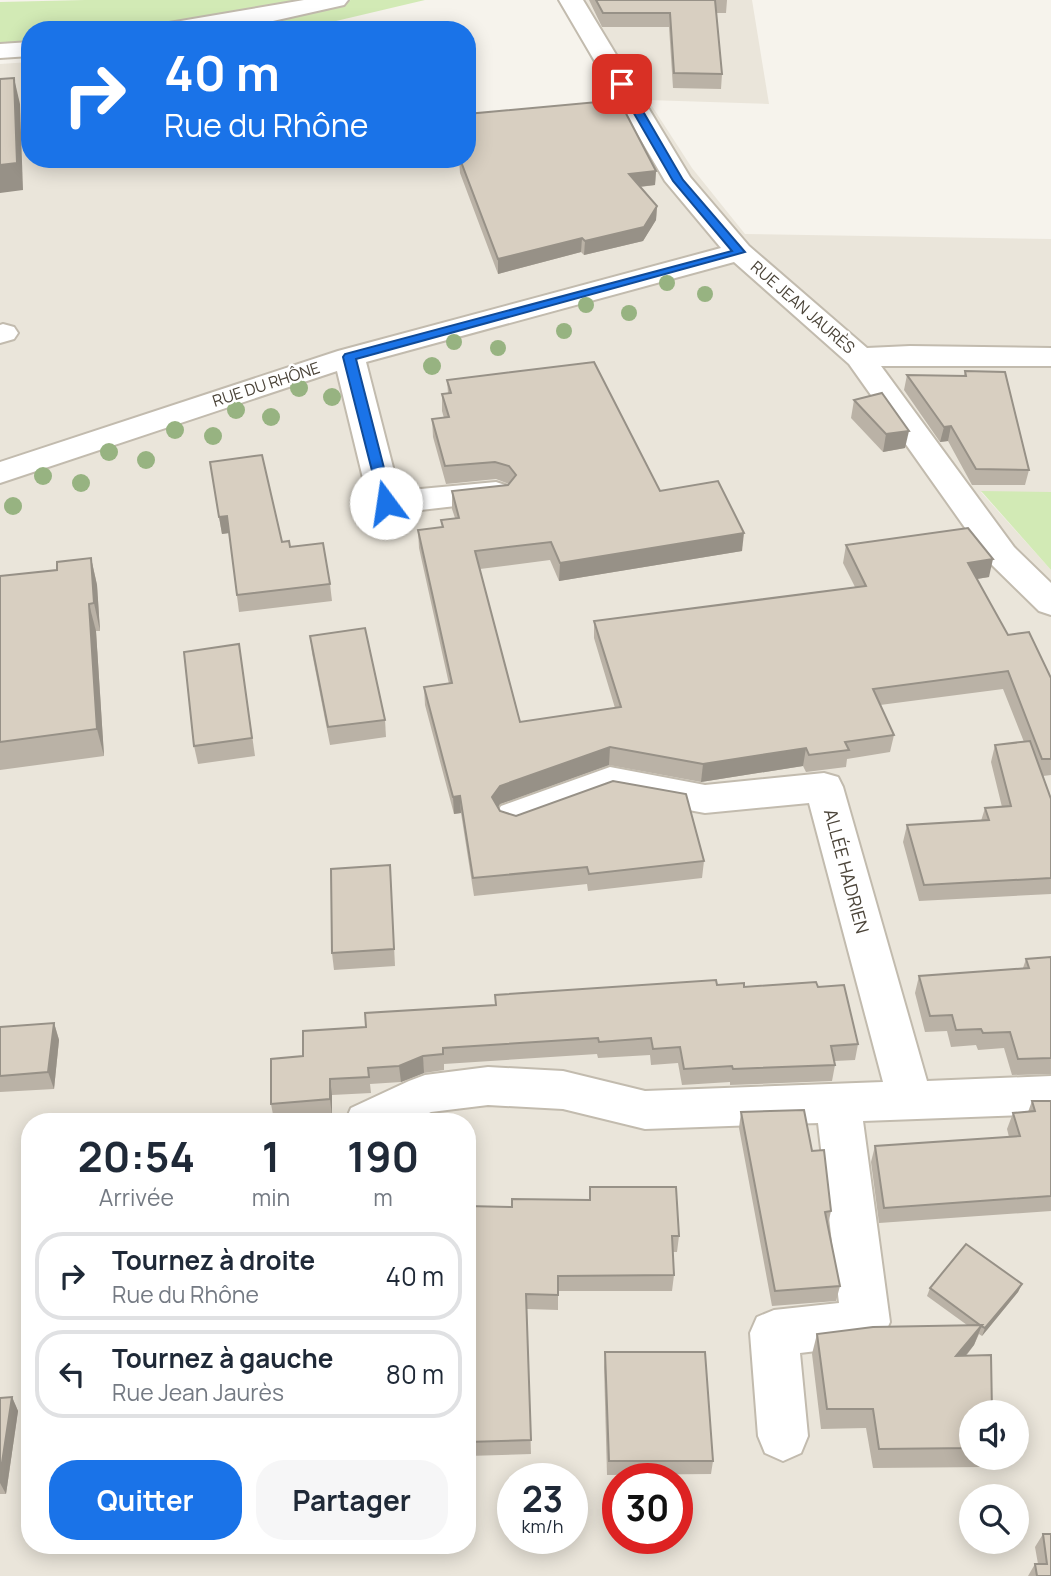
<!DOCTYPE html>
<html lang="fr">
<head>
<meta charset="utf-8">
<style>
  body { margin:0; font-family:Manrope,sans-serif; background:#f6f6f7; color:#1f2937; height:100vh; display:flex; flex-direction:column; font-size:26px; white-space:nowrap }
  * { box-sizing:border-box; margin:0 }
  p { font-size:23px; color:#747a83 }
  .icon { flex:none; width:38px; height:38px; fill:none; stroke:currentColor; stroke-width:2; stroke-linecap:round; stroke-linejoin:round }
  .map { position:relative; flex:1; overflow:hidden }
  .details { position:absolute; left:21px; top:1113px; width:455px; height:441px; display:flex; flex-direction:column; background:#fff; border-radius:28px; box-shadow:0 4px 18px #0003 }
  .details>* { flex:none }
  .banner { position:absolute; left:21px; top:21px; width:455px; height:147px; border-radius:28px; box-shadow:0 4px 18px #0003; background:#1a73e8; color:#fff; overflow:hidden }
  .controls { position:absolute; left:959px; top:1400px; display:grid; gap:14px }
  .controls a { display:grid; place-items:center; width:70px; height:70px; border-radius:50%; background:#fff; box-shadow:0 4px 18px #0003; font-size:35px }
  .speed { position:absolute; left:497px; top:1463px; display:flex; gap:14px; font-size:35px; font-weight:700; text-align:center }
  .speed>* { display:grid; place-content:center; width:91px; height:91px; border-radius:50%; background:#fff; box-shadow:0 4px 18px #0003; line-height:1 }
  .speed small { font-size:18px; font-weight:400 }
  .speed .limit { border:10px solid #d22; background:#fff; color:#111 }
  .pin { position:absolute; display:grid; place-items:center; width:60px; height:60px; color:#fff; margin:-30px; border-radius:14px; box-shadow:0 4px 10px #0006 }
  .me { position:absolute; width:77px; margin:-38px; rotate:346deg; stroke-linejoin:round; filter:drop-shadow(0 0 5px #0008) }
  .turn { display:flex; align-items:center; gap:24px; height:147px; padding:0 28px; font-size:32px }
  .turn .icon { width:91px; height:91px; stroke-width:2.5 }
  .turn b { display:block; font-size:49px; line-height:60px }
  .eta { display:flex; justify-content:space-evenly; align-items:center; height:119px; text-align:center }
  .eta b { font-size:42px; font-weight:700; line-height:49px }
  .primary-button { display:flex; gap:14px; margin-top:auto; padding:14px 28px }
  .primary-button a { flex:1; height:80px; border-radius:28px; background:#1a73e8; color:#fff; font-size:28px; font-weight:700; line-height:80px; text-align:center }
  .primary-button a+a { background:#f6f6f7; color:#1f2937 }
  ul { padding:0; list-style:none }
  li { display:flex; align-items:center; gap:21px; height:88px; margin:0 14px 10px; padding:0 14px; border:4px solid #e0e1e3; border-radius:28px }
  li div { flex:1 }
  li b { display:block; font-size:26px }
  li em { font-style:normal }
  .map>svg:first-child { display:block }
</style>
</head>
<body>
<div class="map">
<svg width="1051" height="1576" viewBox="0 0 1051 1576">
  <rect width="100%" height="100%" fill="#f6f3ec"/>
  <path fill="#eae5da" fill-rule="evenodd" d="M559 0H752L769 104 648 100 692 168 745 234 1051 239V492H981L1051 570V1576H0V64L30 62V159H467L618 108ZM30 1122H467V1545H30ZM971 1412H1017V1458H971ZM513 1479H572V1538H513ZM618 1479H677V1538H618ZM971 1496H1017V1542H971Z"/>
  <g fill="#d2eab5">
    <polygon points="85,0 317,0 291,7 135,30 30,30 30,43 0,45 0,2"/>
    <polygon points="351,0 425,0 298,30 212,30"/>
    <polygon points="981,491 1051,492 1051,570"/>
  </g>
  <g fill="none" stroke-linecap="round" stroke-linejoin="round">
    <g stroke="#c2bbae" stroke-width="4">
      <g id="street">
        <polygon points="304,0 348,0 344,5 264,23 220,30 157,30 160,25 169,23"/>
        <polygon points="559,0 583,0 690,177 749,246 867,348 910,346 1051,348 1051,366 881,366 1014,547 1051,583 1051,615 1039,611 990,563 849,364 734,262 366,362 399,491 496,482 508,486 513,493 508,500 386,514 374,511 369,503 337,371 0,483 0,462 338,351 721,248 665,181"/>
        <polygon points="30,42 30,56 0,58 0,44"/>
        <polygon points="3,324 14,327 18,333 14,339 0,343 0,325"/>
        <polygon points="610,767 705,785 824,773 838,777 843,787 927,1081 1051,1076 1051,1114 863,1121 890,1322 883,1338 866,1345 800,1353 808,1436 801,1453 783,1461 765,1453 758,1436 750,1333 757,1317 774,1310 839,1303 818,1123 645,1129 563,1109 488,1105 431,1112 411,1122 345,1122 351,1108 409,1081 425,1075 488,1067 563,1071 645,1091 883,1082 809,803 705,813 612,796 515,831 501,826 495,816 501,806"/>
      </g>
    </g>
    <use href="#street" fill="#fff" fill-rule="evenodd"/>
  </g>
  <g fill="#97b381">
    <circle cx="667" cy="283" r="8"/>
    <circle cx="705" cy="294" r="8"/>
    <circle cx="586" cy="305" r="8"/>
    <circle cx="629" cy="313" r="8"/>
    <circle cx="564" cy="331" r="8"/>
    <circle cx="454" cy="342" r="8"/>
    <circle cx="498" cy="348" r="8"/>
    <circle cx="432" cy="366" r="9"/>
    <circle cx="299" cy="388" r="9"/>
    <circle cx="332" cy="397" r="9"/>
    <circle cx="236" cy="410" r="9"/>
    <circle cx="271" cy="417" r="9"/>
    <circle cx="175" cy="430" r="9"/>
    <circle cx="213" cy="436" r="9"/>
    <circle cx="109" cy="452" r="9"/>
    <circle cx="146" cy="460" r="9"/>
    <circle cx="43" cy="476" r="9"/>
    <circle cx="81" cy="483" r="9"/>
    <circle cx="13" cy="506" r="9"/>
  </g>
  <g fill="#bab2a6">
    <polygon points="589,0 727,0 726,13 716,13 722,74 721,89 673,88 669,27 602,27"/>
    <polygon points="459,159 656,171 655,185 640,187 657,206 656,220 643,241 584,255 581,252 498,274 460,173"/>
    <polygon points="965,371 1029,470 1025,485 972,485 948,441 940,442 904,390 907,375 964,376"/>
    <polygon points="447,380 660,491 742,551 559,581 550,560 480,569 520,722 615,708 594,638 594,621 855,587 843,563 846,545 989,577 977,579 1008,635 1051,678 1051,775 1043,776 1051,799 1051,894 919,901 903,842 907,825 981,821 985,808 1002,807 991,762 995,745 1024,742 1003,689 880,705 894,735 890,752 847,759 846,767 806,772 803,766 701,782 609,765 500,804 498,807 500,811 516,816 704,861 702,878 588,891 587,884 474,896 461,813 454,814 425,705 424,687 449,684 419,548 418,530 442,527 441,520 455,518 452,509 452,491 508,485 509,484 496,479 446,484 433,437 432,419 444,418 442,411 442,394 448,393"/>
    <polygon points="854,400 905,448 883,452 851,418"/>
    <polygon points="210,462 282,542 290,547 330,584 332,601 239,612 229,533 222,534"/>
    <polygon points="91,558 97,585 100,631 96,631 104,756 0,770 0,576 57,570"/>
    <polygon points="310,636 385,720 386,737 330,745 312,653"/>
    <polygon points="239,644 255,756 198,764 194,746"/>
    <polygon points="390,865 395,966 334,970 332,953"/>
    <polygon points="1051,957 1051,1074 1012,1075 1004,1048 978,1050 976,1045 951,1047 947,1031 925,1032 915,993 919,976 1023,968 1026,959"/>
    <polygon points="717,985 744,987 818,987 858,1044 855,1060 835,1061 835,1065 832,1081 730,1085 730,1082 682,1085 678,1063 651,1065 650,1055 598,1058 597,1054 444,1064 444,1070 424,1073 401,1082 370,1084 371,1093 332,1095 332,1116 274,1120 271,1104 303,1056 366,1027 495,1005 495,995"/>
    <polygon points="54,1023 59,1040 54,1089 0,1092 0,1027"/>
    <polygon points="1032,1101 1051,1101 1051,1211 879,1223 871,1162 875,1146 1009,1137 1007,1129 1013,1113 1028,1112"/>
    <polygon points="741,1112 812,1151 831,1211 828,1225 840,1286 836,1301 772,1306 739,1128"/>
    <polygon points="590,1187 679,1236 677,1252 673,1252 674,1275 672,1291 558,1291 558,1310 527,1309 531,1454 467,1456 467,1206 512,1207 589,1200"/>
    <polygon points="1022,1284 1018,1292 982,1336 979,1334 974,1345 966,1356 971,1412 971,1458 989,1458 985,1467 873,1468 866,1428 821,1429 812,1354 817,1334 967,1325 927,1296 930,1288"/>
    <polygon points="605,1352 713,1461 711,1474 607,1475 604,1367"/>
    <polygon points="12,1397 18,1411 6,1494 0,1494 0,1398"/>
    <polygon points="1043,1534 1051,1576 1028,1576 1035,1564 1038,1564 1035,1547"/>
  </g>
  <g fill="#979187">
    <polygon points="14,78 20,104 23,190 0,193 0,165"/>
    <polygon points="656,171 655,185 628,188 629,174"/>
    <polygon points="657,206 656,220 643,241 584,255 585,241"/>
    <polygon points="582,238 581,252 498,274 498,259"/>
    <polygon points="951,426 948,441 940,442 944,427"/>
    <polygon points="909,431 905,448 883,452 886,434"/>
    <polygon points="227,516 229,533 222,534 219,517"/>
    <polygon points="744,533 742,551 559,581 560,563"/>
    <polygon points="91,558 97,585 100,631 94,603"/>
    <polygon points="993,559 989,577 964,581 968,563"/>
    <polygon points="89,604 96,631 104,756 97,729"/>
    <polygon points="610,747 609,765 500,804 493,815 492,797 500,786"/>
    <polygon points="806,748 803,766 701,782 703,764"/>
    <polygon points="460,796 461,813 454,814 453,797"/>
    <polygon points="54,1023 59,1040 54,1089 48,1072"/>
    <polygon points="423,1056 424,1073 401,1082 399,1066"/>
    <polygon points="330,1079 332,1095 332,1116 330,1099"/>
    <polygon points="1022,1284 1018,1292 982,1336 985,1328"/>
    <polygon points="982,1325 974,1345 949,1376 956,1356"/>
    <polygon points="12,1397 18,1411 6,1494 0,1483 0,1476"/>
  </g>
  <g fill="#d8cfc1" stroke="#979187" stroke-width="2">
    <polygon points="596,0 715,0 722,74 674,73 670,13 603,13"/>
    <polygon points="14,78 17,163 0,165 0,79"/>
    <polygon points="619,100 656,171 629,174 657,206 644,227 585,241 582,238 498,259 460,159 467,159 467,114"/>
    <polygon points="594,362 660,491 718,481 744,533 560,563 551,542 475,551 520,722 621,707 594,621 866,586 846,545 968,528 993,559 968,563 1008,635 1029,632 1051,678 1051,759 1042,759 1008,671 873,689 894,735 845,742 849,750 809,755 806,748 703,764 610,747 500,786 492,797 500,811 516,816 613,781 686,794 704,861 589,874 587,867 473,878 460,796 453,797 424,687 452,683 418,530 443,527 441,520 459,518 452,491 508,485 516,475 509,466 495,462 445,466 432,419 449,417 442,394 451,393 447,380"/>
    <polygon points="965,371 1005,372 1029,470 976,469 951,426 944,427 907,375 966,376"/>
    <polygon points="882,393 909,431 886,434 854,400"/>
    <polygon points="262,455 282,542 289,541 290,547 323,543 330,584 237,595 227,516 219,517 210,462"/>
    <polygon points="91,558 94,603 89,604 97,729 0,742 0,576 57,570 57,562"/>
    <polygon points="365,628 385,720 328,727 310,636"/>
    <polygon points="239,644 252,738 194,746 184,652"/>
    <polygon points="1030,741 1051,799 1051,878 924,885 907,825 989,820 985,808 1011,806 995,745"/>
    <polygon points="390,865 394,949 332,953 331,869"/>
    <polygon points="1051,957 1051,1058 1018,1059 1010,1032 983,1033 981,1029 956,1030 952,1015 930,1016 919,976 1029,968 1026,959"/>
    <polygon points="716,980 717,985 744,983 744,987 816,982 818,987 844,985 858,1044 831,1046 835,1065 733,1069 732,1066 684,1069 680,1047 653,1049 651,1038 599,1042 598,1038 443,1048 443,1054 423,1056 399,1066 368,1068 369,1077 330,1079 330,1099 271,1104 271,1059 303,1056 303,1031 366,1027 365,1013 496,1005 495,995"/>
    <polygon points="54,1023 48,1072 0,1076 0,1027"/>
    <polygon points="1032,1101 1051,1101 1051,1196 884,1208 875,1146 1020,1136 1013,1113 1035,1111"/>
    <polygon points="804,1110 812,1151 824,1150 831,1211 825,1212 840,1286 775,1291 741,1112"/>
    <polygon points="590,1187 676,1187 679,1236 672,1236 674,1275 558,1276 558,1295 526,1294 531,1440 467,1442 467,1206 512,1207 512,1199 590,1200"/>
    <polygon points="966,1244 1022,1284 985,1328 981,1326 982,1325 980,1325 930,1288"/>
    <polygon points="982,1325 956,1356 991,1355 992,1412 971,1412 971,1448 879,1449 873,1409 827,1409 817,1334 873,1327"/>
    <polygon points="605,1352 705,1352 713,1461 609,1461"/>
    <polygon points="12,1397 0,1476 0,1398"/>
    <polygon points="1043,1534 1051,1534 1051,1576 1037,1576 1035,1564 1047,1564"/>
  </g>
  <polygon fill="#1a73e8" stroke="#114b97" stroke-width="2" points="618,82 627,84 683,180 745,252 356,359 393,503 386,508 381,506 343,357 345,354 732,251 673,181 617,84"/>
  <g text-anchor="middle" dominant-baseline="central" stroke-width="5" stroke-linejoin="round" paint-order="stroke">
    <g font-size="16" fill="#4b4439" stroke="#fff">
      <text transform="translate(803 307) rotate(41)">RUE JEAN JAURÈS</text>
      <text transform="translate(266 384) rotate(-18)">RUE DU RHÔNE</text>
    </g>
    <g font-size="18" fill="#4b4439" stroke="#fff">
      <text transform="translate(847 871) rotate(75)">ALLÉE HADRIEN</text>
    </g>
  </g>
</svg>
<div class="controls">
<a><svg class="icon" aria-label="sound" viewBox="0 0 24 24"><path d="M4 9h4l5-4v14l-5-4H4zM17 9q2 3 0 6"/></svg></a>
<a><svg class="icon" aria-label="search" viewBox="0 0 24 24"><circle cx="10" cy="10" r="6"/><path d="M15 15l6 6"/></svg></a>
</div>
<div class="speed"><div>23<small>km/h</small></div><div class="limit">30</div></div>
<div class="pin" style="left:622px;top:84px;background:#d93025"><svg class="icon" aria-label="arrive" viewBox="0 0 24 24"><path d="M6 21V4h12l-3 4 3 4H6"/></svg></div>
<svg class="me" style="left:386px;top:503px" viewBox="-20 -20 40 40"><circle r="19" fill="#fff"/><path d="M0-13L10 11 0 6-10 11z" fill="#1a73e8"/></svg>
<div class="banner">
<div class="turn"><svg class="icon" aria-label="right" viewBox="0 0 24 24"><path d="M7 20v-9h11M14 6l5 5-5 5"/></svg><div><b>40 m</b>Rue du Rhône</div></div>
</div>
<section class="details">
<div class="eta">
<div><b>20:54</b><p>Arrivée</p></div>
<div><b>1</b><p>min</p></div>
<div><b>190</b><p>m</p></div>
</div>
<ul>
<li><svg class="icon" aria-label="right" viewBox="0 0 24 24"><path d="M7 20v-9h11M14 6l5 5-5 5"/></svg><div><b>Tournez à droite</b><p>Rue du Rhône</p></div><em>40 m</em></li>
<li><svg class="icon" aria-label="left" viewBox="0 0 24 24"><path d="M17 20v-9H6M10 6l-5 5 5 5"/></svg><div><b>Tournez à gauche</b><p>Rue Jean Jaurès</p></div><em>80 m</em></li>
</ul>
<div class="primary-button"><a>Quitter</a><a>Partager</a></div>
</section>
</div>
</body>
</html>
